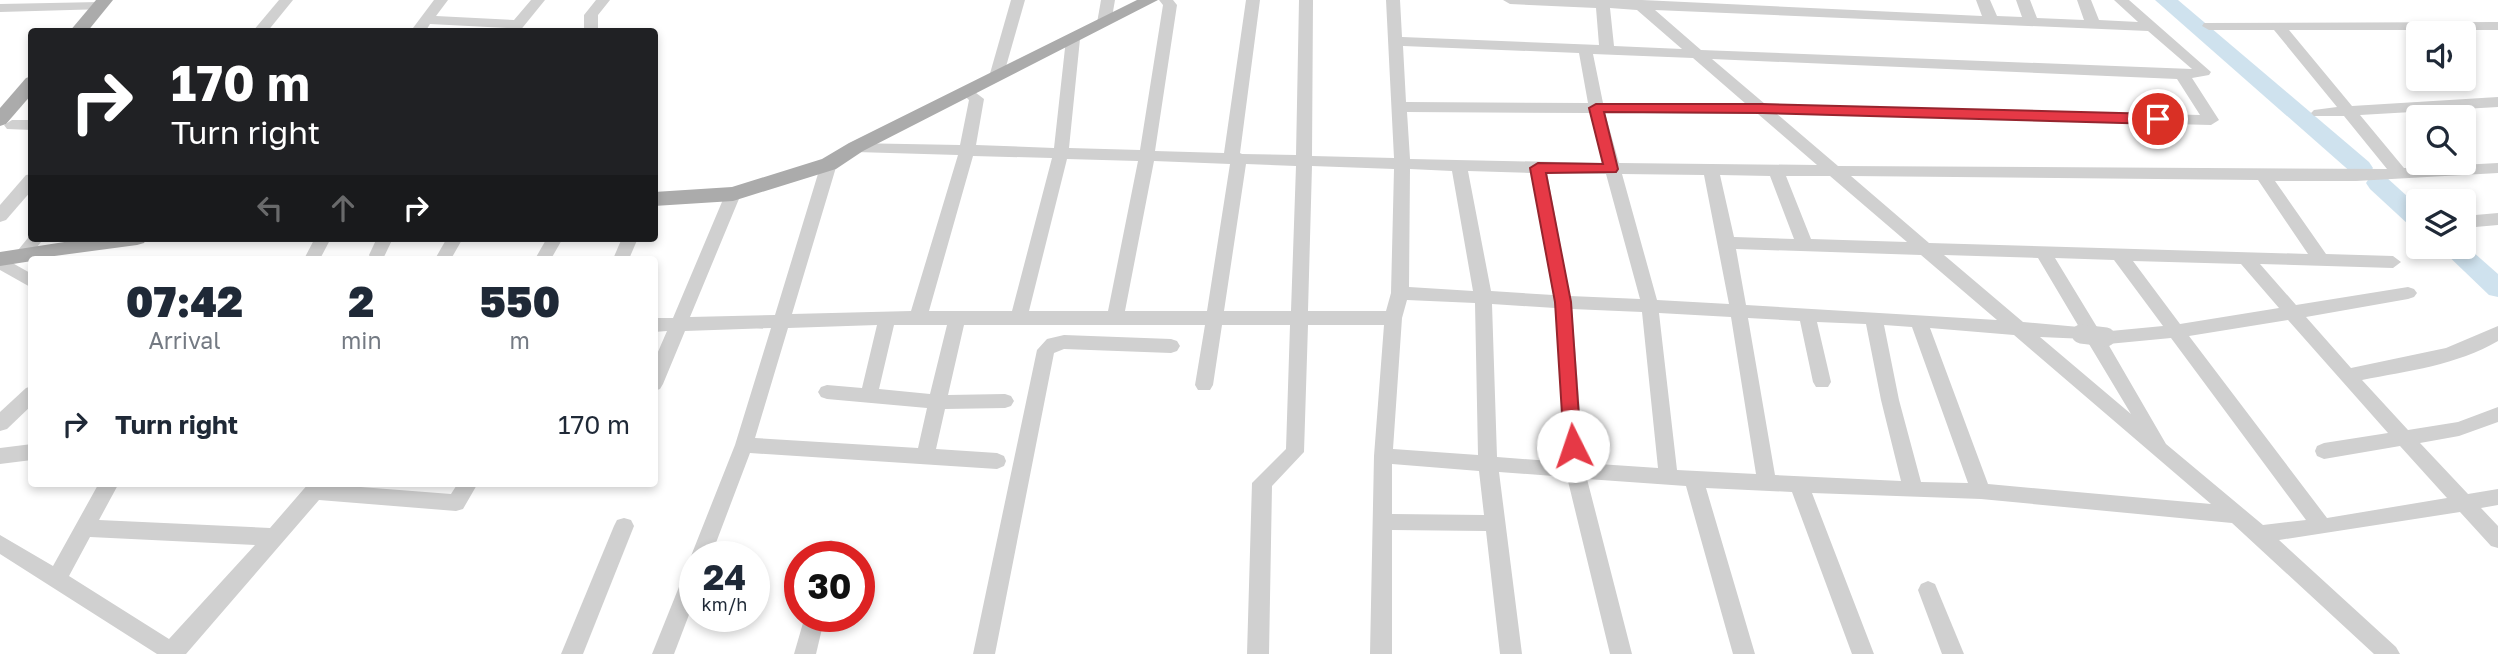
<!DOCTYPE html>
<html lang="en">
<head>
<meta charset="utf-8">
<style>
  body { margin:0; font-family:"Golos Text",sans-serif; background:#f6f6f7; color:#1f2937; height:100vh; display:flex; flex-direction:column; font-size:26px; white-space:nowrap }
  * { box-sizing:border-box; margin:0 }
  p { font-size:23px; color:#747a83 }
  .icon { flex:none; width:38px; height:38px; fill:none; stroke:currentColor; stroke-width:2; stroke-linecap:round; stroke-linejoin:round }
  .map { position:relative; flex:1; overflow:hidden }
  .details { position:absolute; left:28px; top:256px; width:630px; height:231px; display:flex; flex-direction:column; background:#fff; border-radius:7px; box-shadow:0 4px 10px #0003 }
  .details>* { flex:none }
  .banner { position:absolute; left:28px; top:28px; width:630px; height:214px; border-radius:7px; box-shadow:0 4px 10px #0003; background:#202124; color:#fff; overflow:hidden }
  .tools { position:absolute; left:2406px; top:21px; display:grid; gap:14px }
  .tools a { display:grid; place-items:center; width:70px; height:70px; border-radius:7px; background:#fff; box-shadow:0 4px 10px #0003; font-size:35px }
  .speed { position:absolute; left:679px; top:541px; display:flex; gap:14px; font-size:35px; font-weight:700; text-align:center }
  .speed>* { display:grid; place-content:center; width:91px; height:91px; border-radius:50%; background:#fff; box-shadow:0 4px 10px #0003; line-height:1 }
  .speed small { font-size:18px; font-weight:400 }
  .speed .limit { border:10px solid #d22; background:#fff; color:#111 }
  .pin { position:absolute; display:grid; place-items:center; width:60px; height:60px; color:#fff; margin:-30px; border:4px solid #fff; border-radius:50%; box-shadow:0 2px 7px #0007 }
  .me { position:absolute; width:77px; margin:-38px; rotate:356deg; stroke-linejoin:round; filter:drop-shadow(0 0 5px #0008) }
  .turn { display:flex; align-items:center; gap:24px; height:147px; padding:0 28px; font-size:32px }
  .turn .icon { width:91px; height:91px; stroke-width:2.5 }
  .turn b { display:block; font-size:49px; line-height:60px }
  .lanes { display:flex; align-items:center; height:66px; padding:0 28px; background:#0003; justify-content:center; gap:35px; direction:ltr }
  .lanes .off { opacity:.35 }
  .eta { display:flex; justify-content:space-evenly; align-items:center; height:119px; text-align:center }
  .eta b { font-size:42px; font-weight:800; line-height:49px }
  ul { padding:0; list-style:none }
  li { display:flex; align-items:center; gap:21px; height:98px; padding:0 28px }
  li div { flex:1 }
  li b { display:block; font-size:26px }
  li em { font-style:normal }
  .map>svg:first-child { display:block }
</style>
</head>
<body>
<div class="map">
<svg width="2498" height="654" viewBox="0 0 2498 654">
  <rect width="100%" height="100%" fill="#fff"/>
  <g fill="none" stroke-linecap="round" stroke-linejoin="round">
    <g fill="#cfe2ee" fill-rule="evenodd">
      <polygon points="2155,0 2178,0 2369,162 2373,168 2369,174 2361,176 2353,174"/>
      <polygon points="2378,175 2386,177 2418,206 2418,227 2409,225 2370,189 2366,183 2370,177"/>
      <polygon points="2464,244 2498,274 2498,297 2489,295 2439,247 2464,247"/>
    </g>
    <g fill="#d0d0d0" fill-rule="evenodd">
      <polygon points="279,0 293,0 267,32 252,32"/>
      <polygon points="434,0 448,0 436,16 514,20 531,0 545,0 519,32 504,32 507,28 430,24 425,32 410,32"/>
      <polygon points="596,0 610,0 598,15 598,32 584,32 584,15"/>
      <polygon points="1011,0 1025,0 1003,77 996,82 989,77"/>
      <polygon points="1101,0 1115,0 1111,23 1104,27 1097,23"/>
      <path d="M1159 0H1173L1177 5 1155 151 1224 153 1246 0H1260L1240 153 1242 154 1296 155 1299 0H1313L1312 156 1394 158 1386 0H1400L1402 37 1599 45 1596 8 1510 4 1503 0H1642L1982 16 1976 0H1990L1997 16 2022 17 2016 0H2030L2037 18 2084 20 2077 0H2091L2099 20 2138 22 2114 0H2129L2211 72 2209 75 2192 78 2219 120 2211 125 1777 114 1838 166 2387 169 2344 116H2314L2311 113 2314 110 2337 107 2274 30H2209L2202 26 2204 23 2498 22V30H2289L2352 106 2498 97V107L2360 115 2404 168 2498 163V173L2356 181H2275L2326 254 2393 256 2401 262 2393 268 2260 264 2296 305 2408 287 2414 289 2417 293 2414 297 2408 299 2306 317 2351 368 2446 348 2498 326V341C2457 365 2408 371 2362 380L2408 430 2458 422 2498 407V422L2459 436 2420 443 2468 494 2498 489V505L2481 508 2498 526V548L2491 546 2460 512 2279 540 2396 647 2400 654H2374L2232 523 1981 499 1812 493 1874 654H1852L1792 492 1706 488 1755 654H1733L1686 486 1587 479 1632 654H1610L1567 477 1499 472 1522 654H1500L1486 531 1392 530V654H1370L1374 456 1384 325H1308L1304 452 1272 486 1269 654H1247L1252 483 1286 449 1290 325H1222L1213 385 1210 390H1198L1195 385 1205 325H964L948 395 1005 394 1011 396 1014 401 1011 406 1005 408 945 409 936 449 997 453 1004 456 1006 461 1004 466 997 469 750 453 711 556H695L694 562 691 556 735 445 771 328 685 331 663 384 660 389 654 391V361L667 331 654 332V318H673L727 190 733 188 741 194 690 317 775 315 821 164 829 159 837 164 792 314 911 311 958 155 856 152 851 151 848 147 851 143 960 145 969 100 960 91 967 86 984 99 976 145 1054 148 1066 39 1073 35 1080 39 1069 148 1140 150 1163 5ZM1610 8 1637 10 1682 49 1614 46ZM1655 10 2148 31 2192 69 1701 50ZM1403 46 1579 53 1588 103 1406 102ZM1593 54 1693 58 1746 104 1603 103ZM1712 59 2177 79 2200 115 1765 104ZM1407 112 1590 113 1603 163 1410 159ZM1605 113 1758 114 1817 165 1619 163ZM973 156 1052 158 1012 311H929ZM1067 159 1138 161 1108 311H1029ZM1154 161 1230 164 1207 311H1125ZM1246 164 1296 166 1291 311H1224ZM1312 166 1394 169 1391 293 1386 311H1308ZM1410 169 1452 171 1473 291 1409 287ZM1468 171 1531 173 1553 295 1491 291ZM1547 173 1606 174 1640 299 1570 296ZM1622 174 1704 175 1729 304 1657 300ZM1720 175 1770 176 1794 239 1734 237ZM1786 176H1830L1907 242 1811 239ZM1851 176 2258 180 2308 254 1929 243ZM1736 249 1921 255 1997 320 1746 305ZM1944 255 2038 258 2079 327 2023 322ZM2055 258 2114 260 2163 326 2100 332ZM2133 261 2241 264 2279 308 2180 324ZM1407 300 1475 303 1478 455 1393 449 1402 318ZM1492 304 1555 308 1565 462 1497 457ZM1572 309 1642 312 1658 468 1584 463ZM1659 313 1731 317 1756 474 1677 470ZM1748 318 1800 321 1813 382 1816 387H1828L1831 382 1817 322 1866 324 1881 400 1901 481 1775 475ZM2288 320 2388 433 2324 443 2317 446 2315 451 2317 456 2324 459 2400 446 2447 498 2327 518 2189 336ZM877 325 862 388 827 385 821 387 818 392 821 397 827 399 927 408 918 448 755 438 788 328ZM894 325H947L930 394 879 389ZM1884 325 1912 327 1968 483 1921 482 1899 400ZM1930 328 2014 335 2211 504 1988 484ZM2040 337 2086 339 2131 414ZM2171 338 2306 520 2263 525 2166 444 2108 344ZM1392 464 1479 471 1484 515 1392 514Z"/>
      <polygon points="100,2 105,3 105,9 0,12 0,4"/>
      <polygon points="12,120 32,120 32,130 7,129 4,125"/>
      <polygon points="32,174 32,190 6,220 0,222 0,205 26,175"/>
      <polygon points="2498,213 2498,225 2464,228 2464,216"/>
      <polygon points="32,233 32,238 44,238 28,259 16,259 14,255"/>
      <polygon points="315,238 331,238 320,259 304,259"/>
      <polygon points="377,238 393,238 383,259 371,259 369,255"/>
      <polygon points="447,238 463,238 451,259 435,259"/>
      <polygon points="547,238 563,238 551,259 535,259"/>
      <polygon points="622,238 638,238 629,259 613,259"/>
      <polygon points="0,256 32,274 32,288 0,270"/>
      <polygon points="1064,335 1171,339 1177,341 1180,346 1177,351 1171,353 1064,349 1054,353 995,654 973,654 1037,350 1047,339"/>
      <polygon points="32,386 32,405 7,429 0,431 0,412 26,388"/>
      <polygon points="32,444 32,460 0,464 0,448"/>
      <path d="M99 483H119L99 520 270 528 309 483 451 494 458 483H478L463 509 456 511 319 500 186 654H157L0 554V535L53 566ZM90 537 255 545 169 639 69 576Z"/>
      <polygon points="624,518 631,520 634,526 583,654 561,654 614,526 617,520"/>
      <polygon points="831,540 838,543 841,549 839,556 819,556 824,543"/>
      <polygon points="695,563 695,599 674,654 652,654 685,572 688,566"/>
      <polygon points="1928,581 1935,584 1964,654 1942,654 1918,590 1921,584"/>
      <polygon points="805,616 825,616 816,654 794,654"/>
    </g>
    <g fill="#ababab" fill-rule="evenodd">
      <polygon points="96,0 113,0 87,32 69,32"/>
      <polygon points="1137,0 1158,0 863,151 836,169 733,201 654,206 654,192 732,187 822,159 849,143"/>
      <polygon points="32,76 32,94 6,124 0,126 0,108 26,78"/>
      <polygon points="90,238 147,238 144,243 137,245 32,259 32,261 0,266 0,252"/>
    </g>
    <polyline stroke="#d0d0d0" stroke-width="19" points="2081,334 2106,337"/>
  </g>
  <polygon fill="#e63946" stroke="#96252e" stroke-width="2" points="1596,104 1762,104 2158,114 2165,119 2158,124 1762,113 1604,112 1618,169 1616,172 1546,173 1571,302 1581,446 1579,451 1567,451 1564,446 1555,302 1530,168 1538,163 1603,164 1589,108"/>
</svg>
<div class="tools">
<a><svg class="icon" aria-label="sound" viewBox="0 0 24 24"><path d="M4 9h4l5-4v14l-5-4H4zM17 9q2 3 0 6"/></svg></a>
<a><svg class="icon" aria-label="search" viewBox="0 0 24 24"><circle cx="10" cy="10" r="6"/><path d="M15 15l6 6"/></svg></a>
<a><svg class="icon" aria-label="layers" viewBox="0 0 24 24"><path d="M12 4l9 5-9 5-9-5zM3 14l9 5 9-5"/></svg></a>
</div>
<div class="speed"><div>24<small>km/h</small></div><div class="limit">30</div></div>
<div class="pin" style="left:2158px;top:119px;background:#d93025"><svg class="icon" aria-label="arrive" viewBox="0 0 24 24"><path d="M6 21V4h12l-3 4 3 4H6"/></svg></div>
<svg class="me" style="left:1573px;top:446px" viewBox="-20 -20 40 40"><circle r="19" fill="#fff"/><path d="M0-13L10 11 0 6-10 11z" fill="#e63946"/></svg>
<div class="banner">
<div class="turn"><svg class="icon" aria-label="right" viewBox="0 0 24 24"><path d="M7 20v-9h11M14 6l5 5-5 5"/></svg><div><b>170 m</b>Turn right</div></div>
<div class="lanes"><svg class="icon off" aria-label="left" viewBox="0 0 24 24"><path d="M17 20v-9H6M10 6l-5 5 5 5"/></svg><svg class="icon off" aria-label="ahead" viewBox="0 0 24 24"><path d="M12 20V5M6 11l6-6 6 6"/></svg><svg class="icon" aria-label="right" viewBox="0 0 24 24"><path d="M7 20v-9h11M14 6l5 5-5 5"/></svg></div>
</div>
<section class="details">
<div class="eta">
<div><b>07:42</b><p>Arrival</p></div>
<div><b>2</b><p>min</p></div>
<div><b>550</b><p>m</p></div>
</div>
<ul>
<li><svg class="icon" aria-label="right" viewBox="0 0 24 24"><path d="M7 20v-9h11M14 6l5 5-5 5"/></svg><div><b>Turn right</b></div><em>170 m</em></li>
</ul>
</section>
</div>
</body>
</html>
